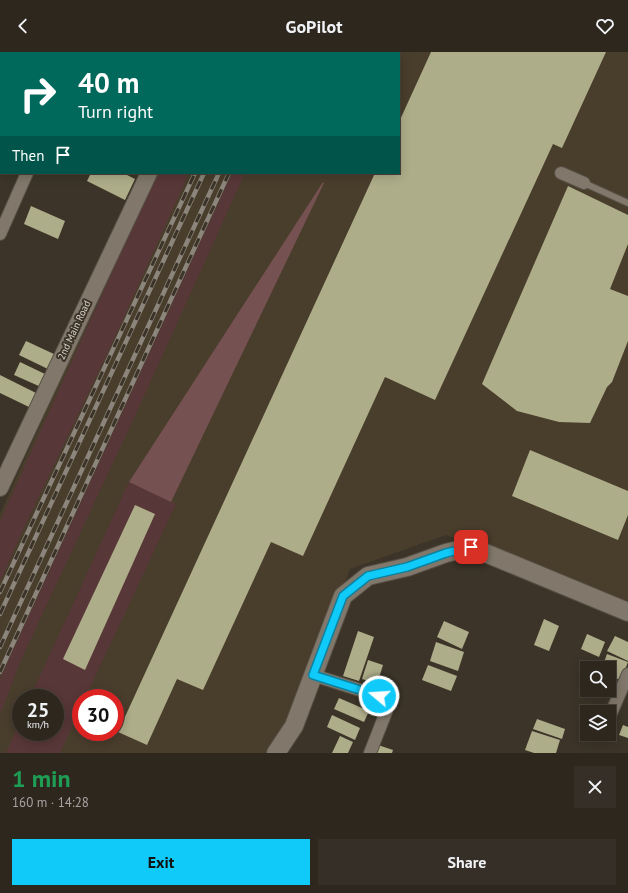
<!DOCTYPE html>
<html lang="en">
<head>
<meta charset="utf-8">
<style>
  body { margin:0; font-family:"PT Sans",sans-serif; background:#352f27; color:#f1f3f6; height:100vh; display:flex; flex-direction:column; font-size:15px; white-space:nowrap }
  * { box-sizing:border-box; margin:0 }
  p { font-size:13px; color:#a7a5a4 }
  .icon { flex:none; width:22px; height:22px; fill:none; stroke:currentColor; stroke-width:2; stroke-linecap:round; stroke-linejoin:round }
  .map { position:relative; height:701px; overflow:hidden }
  .drawer { display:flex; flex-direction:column; background:#2d271e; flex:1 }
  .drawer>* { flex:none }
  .banner { position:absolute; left:0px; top:0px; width:400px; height:122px; box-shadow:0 2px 10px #0003,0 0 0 1px #48443c; background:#00695c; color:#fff; overflow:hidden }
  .tools { position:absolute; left:580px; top:609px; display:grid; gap:8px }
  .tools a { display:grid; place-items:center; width:36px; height:36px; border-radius:0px; background:#2d271e; box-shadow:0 2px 10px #0003,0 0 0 1px #48443c; font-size:20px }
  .speed { position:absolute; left:12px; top:637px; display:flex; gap:8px; font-size:20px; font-weight:700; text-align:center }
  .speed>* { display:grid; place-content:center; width:52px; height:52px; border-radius:50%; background:#2d271e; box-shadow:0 2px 10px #0003,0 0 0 1px #48443c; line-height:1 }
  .speed small { font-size:10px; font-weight:400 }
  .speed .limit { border:6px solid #d22; background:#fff; color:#111 }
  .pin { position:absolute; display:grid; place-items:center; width:34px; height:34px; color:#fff; margin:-17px; border-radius:8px; box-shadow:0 2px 6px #0006 }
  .me { position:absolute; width:44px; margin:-22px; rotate:288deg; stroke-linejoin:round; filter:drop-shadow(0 0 3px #0008) }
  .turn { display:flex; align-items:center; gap:14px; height:84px; padding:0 12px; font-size:18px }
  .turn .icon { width:52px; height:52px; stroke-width:2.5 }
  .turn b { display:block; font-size:28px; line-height:34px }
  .then { display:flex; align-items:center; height:38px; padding:0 12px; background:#0003; gap:8px; font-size:15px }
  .round { display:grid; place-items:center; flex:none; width:42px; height:42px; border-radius:0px; background:#352f27 }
  .head { display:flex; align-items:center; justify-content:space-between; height:68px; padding:0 12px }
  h1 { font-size:24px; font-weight:600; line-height:30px; color:#1e9e55 }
  .action { display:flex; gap:8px; margin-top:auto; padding:8px 12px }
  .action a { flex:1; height:46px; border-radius:0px; background:#10cafa; color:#111; font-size:16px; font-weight:600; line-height:46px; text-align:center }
  .action a+a { background:#352f27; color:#f1f3f6 }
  header { display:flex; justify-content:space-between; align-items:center; height:52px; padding:0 12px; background:#2d271e; font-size:18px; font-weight:600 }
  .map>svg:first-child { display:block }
</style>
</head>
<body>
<header><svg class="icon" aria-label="back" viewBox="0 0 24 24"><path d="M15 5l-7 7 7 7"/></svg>GoPilot<svg class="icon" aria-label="heart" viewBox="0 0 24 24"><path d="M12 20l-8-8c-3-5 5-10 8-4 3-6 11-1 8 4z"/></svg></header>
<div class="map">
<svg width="628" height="701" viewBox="0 0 628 701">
  <rect width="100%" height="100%" fill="#3c3428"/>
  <path fill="#493d2c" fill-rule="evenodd" d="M208 0H628V554L446 483 350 517 278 701H0V462L154 121H399V1H208ZM21 646H55V680H21ZM81 646H115V680H81Z"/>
  <g fill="#583738">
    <polygon points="157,121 189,121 110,296 26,471 0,530 0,469"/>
    <polygon points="232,121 245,121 138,357 20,610 0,662 0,627"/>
    <polygon points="129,430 176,452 85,646 81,646 81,654 60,701 6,701 21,667 21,680 55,680 55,646 30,646"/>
  </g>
  <polygon fill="#765151" points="323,130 324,131 171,450 129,430"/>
  <g fill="#aead89">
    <polygon points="431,0 606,0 562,96 553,92 435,348 385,325 303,504 271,490 203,638 177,627 147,693 118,680 375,121 399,121 399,70"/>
    <polygon points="91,121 123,121 135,127 125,148 87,129"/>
    <polygon points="568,134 628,163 628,192 610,237 628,244 628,289 612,330 607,335 590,371 559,370 517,359 482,332"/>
    <polygon points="31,154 65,169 58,187 24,172"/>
    <polygon points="26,289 56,303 50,318 19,303"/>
    <polygon points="20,310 47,323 41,335 14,323"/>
    <polygon points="0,323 36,341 29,355 0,341"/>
    <polygon points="530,398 628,439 628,463 618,488 512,444"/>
    <polygon points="135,453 155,462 85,618 63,607"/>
    <polygon points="544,567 559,574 549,599 534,593"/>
    <polygon points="444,569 469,580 462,597 437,585"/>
    <polygon points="358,579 374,585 359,629 343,624"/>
    <polygon points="587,582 605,590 599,605 581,597"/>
    <polygon points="615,584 628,590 628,609 607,599"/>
    <polygon points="436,590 464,600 458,619 430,609"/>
    <polygon points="607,602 628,610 621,628 609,624 609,616 602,616"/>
    <polygon points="368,608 383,613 377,632 362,627"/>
    <polygon points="428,613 457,624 451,639 422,628"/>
    <polygon points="609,627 622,633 616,647 596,638 609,638"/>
    <polygon points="339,646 369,659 364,670 334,657"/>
    <polygon points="332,663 360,676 355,688 327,675"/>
    <polygon points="537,667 565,677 562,687 533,677"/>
    <polygon points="623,673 628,675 628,686 619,683"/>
    <polygon points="532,679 560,688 556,701 534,701 525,698"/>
    <polygon points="340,684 353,690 348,701 332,701"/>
    <polygon points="378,693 393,698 392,701 375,701"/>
  </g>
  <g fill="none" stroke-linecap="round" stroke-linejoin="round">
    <g stroke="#575046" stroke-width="8">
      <polyline id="service" points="584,131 628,151"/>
    </g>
    <g stroke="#575046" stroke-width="14">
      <g id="minor">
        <polyline points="85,1 86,0"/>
        <polyline points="561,121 584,131"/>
        <polyline points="0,182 27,121"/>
        <polyline points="313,623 385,646 390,650 370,701"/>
        <polyline points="609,666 628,622"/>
      </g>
    </g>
    <g stroke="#575046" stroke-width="18">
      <g id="tertiary">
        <polyline points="206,1 206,0"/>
        <polyline points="0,436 149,121"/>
      </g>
    </g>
    <g stroke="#575046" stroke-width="20">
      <polyline id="secondary" points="276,701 294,674 343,544 368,524 407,515 446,501 471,495 628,560"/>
    </g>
    <use href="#service" stroke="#81776a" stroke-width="6"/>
    <use href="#minor" stroke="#81776a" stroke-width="12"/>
    <use href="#tertiary" stroke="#81776a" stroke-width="16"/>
    <use href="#secondary" stroke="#81776a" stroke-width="18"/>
    <g stroke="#8b857b" stroke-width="4.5">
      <g id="rail">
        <polyline points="250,1 251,0"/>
        <polyline points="259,1 260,0"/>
        <polyline points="274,1 274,0"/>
        <polyline points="284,1 285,0"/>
        <polyline points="0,540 195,121"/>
        <polyline points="0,562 204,121"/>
        <polyline points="0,595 219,121"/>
        <polyline points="0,620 229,121"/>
      </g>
    </g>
    <use href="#rail" stroke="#3c3428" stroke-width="3" stroke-dasharray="9" stroke-linecap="butt"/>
  </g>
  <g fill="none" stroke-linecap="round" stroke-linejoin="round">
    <g stroke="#0a83a2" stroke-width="10">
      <polyline id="route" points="379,644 313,623 343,544 368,524 407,515 446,501 471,495"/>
    </g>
    <use href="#route" stroke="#10cafa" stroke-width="7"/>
  </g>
  <g text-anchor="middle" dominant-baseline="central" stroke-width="4" stroke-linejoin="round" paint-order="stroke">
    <g font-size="10" fill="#dbd6cf" stroke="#3c3428">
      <text transform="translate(74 278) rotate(-65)">2nd Main Road</text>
    </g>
  </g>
</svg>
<div class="tools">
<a><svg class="icon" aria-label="search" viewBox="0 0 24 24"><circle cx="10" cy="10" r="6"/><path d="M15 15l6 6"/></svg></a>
<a><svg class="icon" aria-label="layers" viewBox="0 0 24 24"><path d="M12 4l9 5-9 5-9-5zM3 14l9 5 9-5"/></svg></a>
</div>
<div class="speed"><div>25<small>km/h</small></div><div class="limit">30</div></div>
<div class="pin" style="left:471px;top:495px;background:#d93025"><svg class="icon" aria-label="arrive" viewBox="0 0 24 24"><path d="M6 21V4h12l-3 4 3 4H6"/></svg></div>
<svg class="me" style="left:379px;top:644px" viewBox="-20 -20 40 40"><circle r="17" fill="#10cafa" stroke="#fff" stroke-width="3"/><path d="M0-11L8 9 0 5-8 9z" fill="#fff"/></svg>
<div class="banner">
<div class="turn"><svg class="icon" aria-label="right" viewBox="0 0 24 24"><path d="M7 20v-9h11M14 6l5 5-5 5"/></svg><div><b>40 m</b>Turn right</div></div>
<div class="then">Then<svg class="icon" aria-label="arrive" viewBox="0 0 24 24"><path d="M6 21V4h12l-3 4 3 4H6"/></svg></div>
</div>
</div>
<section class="drawer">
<div class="head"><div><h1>1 min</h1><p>160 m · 14:28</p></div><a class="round"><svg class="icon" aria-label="close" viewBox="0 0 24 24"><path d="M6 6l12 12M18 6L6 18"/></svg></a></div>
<div class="action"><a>Exit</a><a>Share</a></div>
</section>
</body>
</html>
